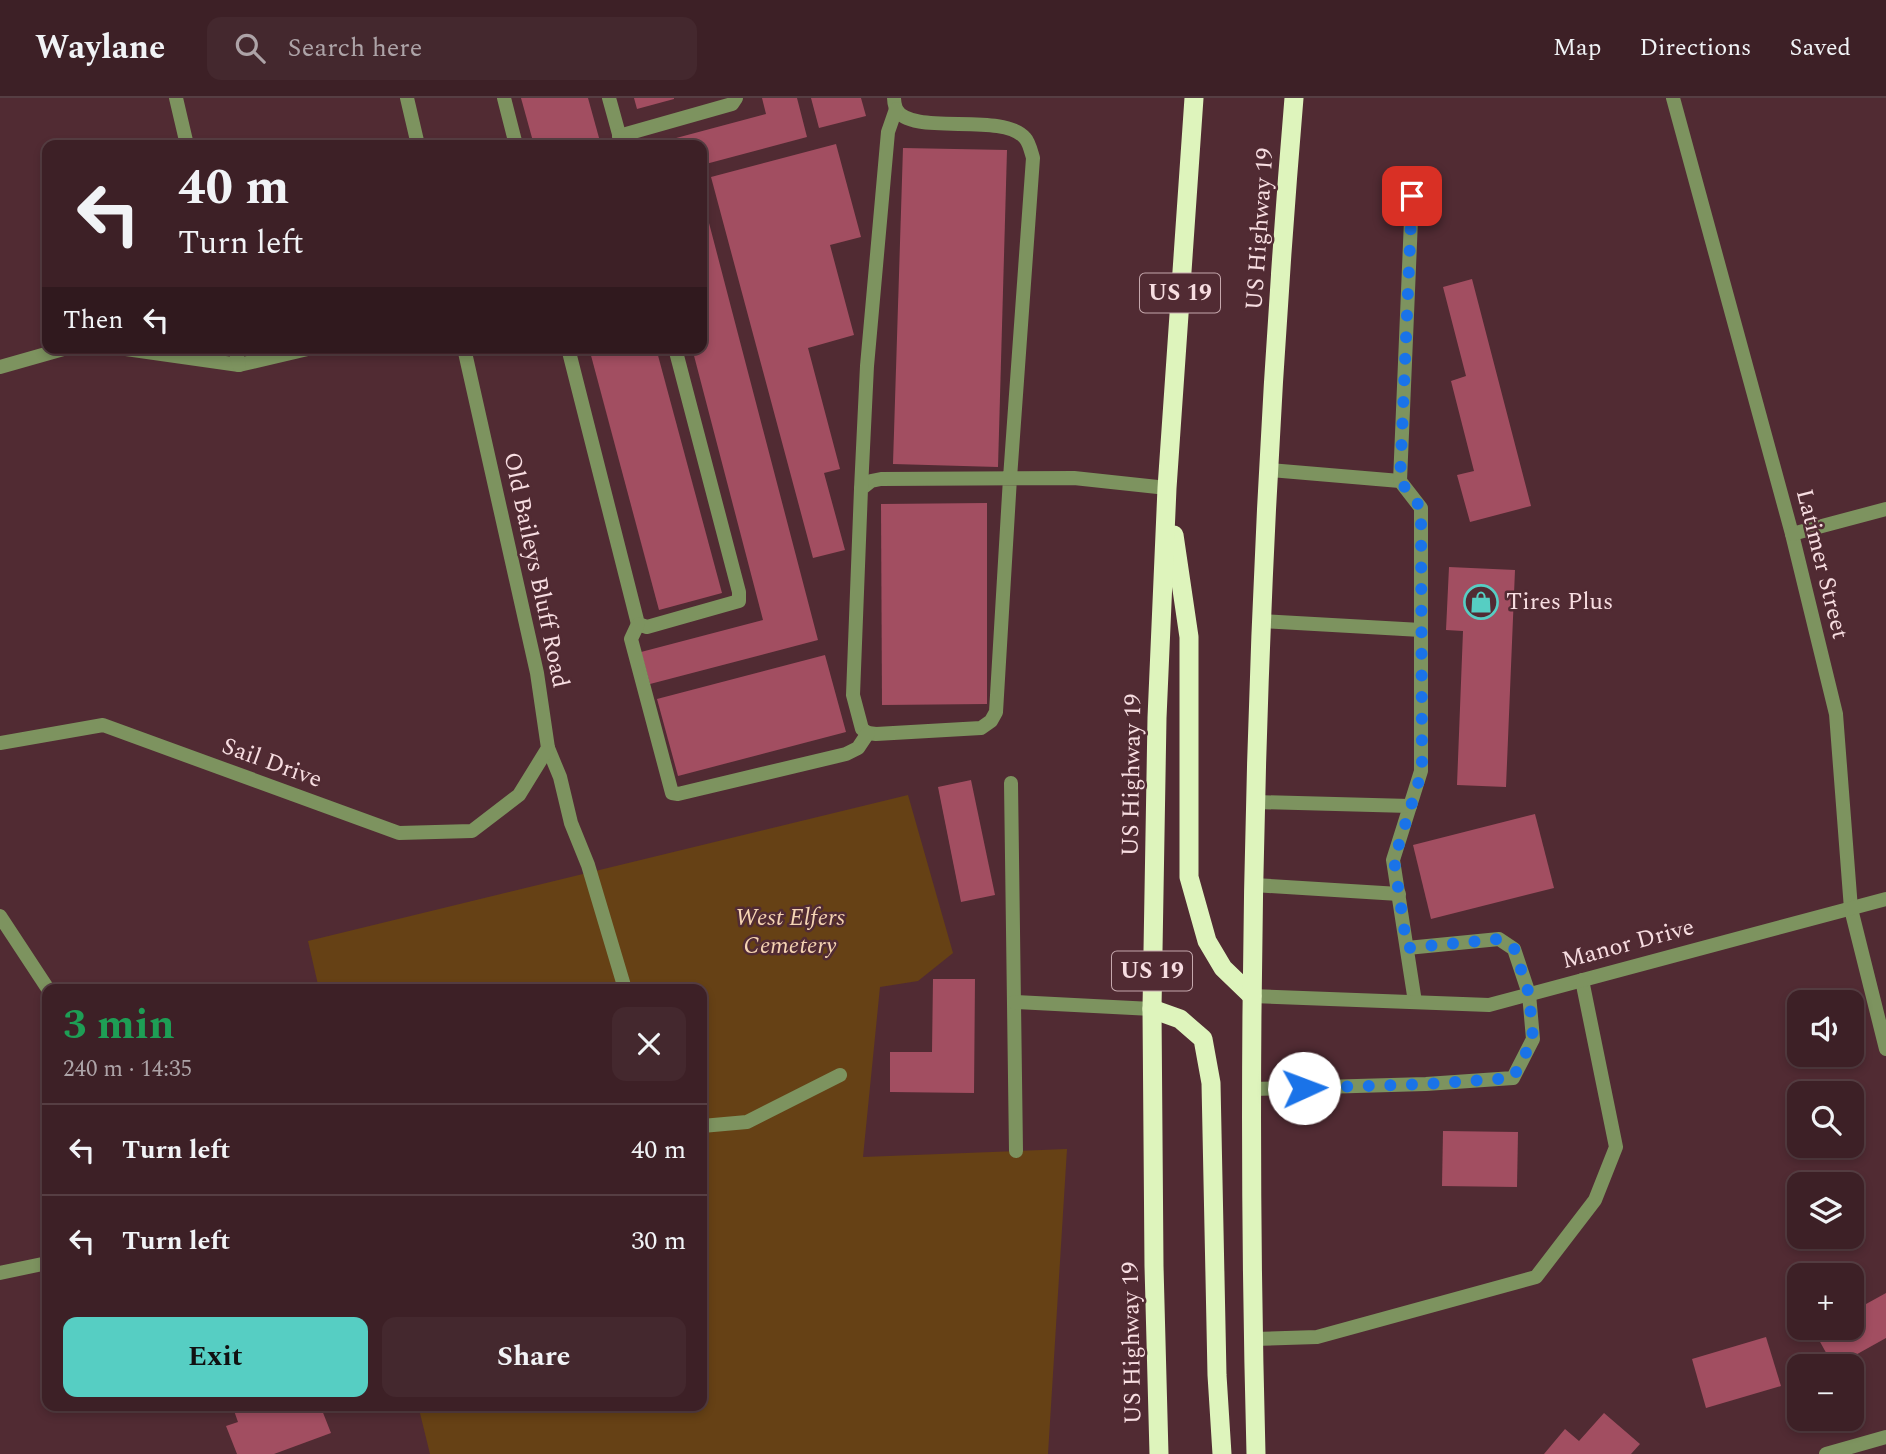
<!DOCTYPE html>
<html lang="en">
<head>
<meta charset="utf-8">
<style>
  body { margin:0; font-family:Spectral,serif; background:#44282e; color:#f1f3f6; height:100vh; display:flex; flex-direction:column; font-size:26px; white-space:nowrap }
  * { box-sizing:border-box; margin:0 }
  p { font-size:23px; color:#ada3a7 }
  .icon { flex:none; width:38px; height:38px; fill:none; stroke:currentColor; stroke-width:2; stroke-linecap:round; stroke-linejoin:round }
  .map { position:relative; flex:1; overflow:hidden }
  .side { position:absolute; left:42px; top:886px; width:665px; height:427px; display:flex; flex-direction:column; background:#3d2026; border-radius:14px; box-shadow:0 4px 10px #0003,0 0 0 2px #563e43 }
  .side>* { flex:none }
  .banner { position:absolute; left:42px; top:42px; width:665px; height:214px; border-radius:14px; box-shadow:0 4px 10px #0003,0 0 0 2px #563e43; background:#3d2026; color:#f1f3f6; overflow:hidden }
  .buttons { position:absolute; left:1787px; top:892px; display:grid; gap:14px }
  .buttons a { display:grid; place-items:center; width:77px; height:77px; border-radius:14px; background:#3d2026; box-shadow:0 4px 10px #0003,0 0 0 2px #563e43; font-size:35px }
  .pin { position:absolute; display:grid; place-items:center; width:60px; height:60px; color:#fff; margin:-30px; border-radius:14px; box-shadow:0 4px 10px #0006 }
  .me { position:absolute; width:77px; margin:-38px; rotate:88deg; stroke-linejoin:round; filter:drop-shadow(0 0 5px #0008) }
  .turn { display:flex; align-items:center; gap:24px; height:147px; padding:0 21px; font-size:32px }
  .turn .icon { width:91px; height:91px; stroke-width:2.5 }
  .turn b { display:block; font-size:49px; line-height:60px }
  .then { display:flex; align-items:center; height:66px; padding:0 21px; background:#0003; gap:14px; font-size:26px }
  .round { display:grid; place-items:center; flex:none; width:74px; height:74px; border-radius:14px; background:#44282e }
  .summary { display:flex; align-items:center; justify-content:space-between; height:119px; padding:0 21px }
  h1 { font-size:42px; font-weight:700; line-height:52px; color:#1e9e55 }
  .button { display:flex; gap:14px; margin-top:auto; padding:14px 21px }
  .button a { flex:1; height:80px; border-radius:14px; background:#56cec3; color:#111; font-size:28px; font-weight:700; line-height:80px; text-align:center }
  .button a+a { background:#44282e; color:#f1f3f6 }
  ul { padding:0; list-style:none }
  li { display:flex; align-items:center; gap:21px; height:91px; padding:0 21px; border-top:2px solid #563e43 }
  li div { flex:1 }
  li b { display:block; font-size:26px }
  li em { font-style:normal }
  header { display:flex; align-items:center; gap:42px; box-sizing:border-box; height:98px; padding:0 35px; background:#3d2026; border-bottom:2px solid #563e43 }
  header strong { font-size:33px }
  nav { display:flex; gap:38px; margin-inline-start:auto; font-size:24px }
  .search { width:490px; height:63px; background:#44282e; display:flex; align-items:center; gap:18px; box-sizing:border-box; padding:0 24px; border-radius:14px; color:#ada3a7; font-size:26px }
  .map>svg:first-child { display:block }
</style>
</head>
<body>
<header>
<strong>Waylane</strong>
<div class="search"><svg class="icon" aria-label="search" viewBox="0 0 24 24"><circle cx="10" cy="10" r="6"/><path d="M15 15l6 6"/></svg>Search here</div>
<nav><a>Map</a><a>Directions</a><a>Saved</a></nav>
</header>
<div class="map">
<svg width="1886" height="1356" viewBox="0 0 1886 1356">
  <rect width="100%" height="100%" fill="#512b33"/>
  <polygon fill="#664115" points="908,697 953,855 918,883 880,889 863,1059 1067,1051 1048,1356 430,1356 418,1307 702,1307 702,891 319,891 308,843"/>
  <g fill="#a24e61">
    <polygon points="521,0 588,0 601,47 534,47"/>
    <polygon points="634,0 674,0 674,1 637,11"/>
    <polygon points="762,0 797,0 807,39 702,67 702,47 650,47 766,16"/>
    <polygon points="811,0 861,0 866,18 819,30"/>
    <polygon points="836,46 861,139 830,147 854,237 808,250 840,371 824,375 845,452 813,460 711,79"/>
    <polygon points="903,50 1007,52 998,369 893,366"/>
    <polygon points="703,102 818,542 650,586 641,554 763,522 692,250 702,250"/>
    <polygon points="1472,181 1531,408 1470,424 1457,377 1474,373 1451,283 1466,278 1443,189"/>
    <polygon points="589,250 656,250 722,495 659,512"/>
    <polygon points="987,405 987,606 882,607 881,406"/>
    <polygon points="1449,469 1515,472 1506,689 1457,687 1463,533 1446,532"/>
    <polygon points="825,557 846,634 678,678 657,601"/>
    <polygon points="971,682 995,797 961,804 938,689"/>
    <polygon points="1535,716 1554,790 1431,821 1413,747"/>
    <polygon points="933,881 975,881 974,995 890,994 890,954 932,954"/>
    <polygon points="1443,1033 1518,1034 1517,1089 1442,1088"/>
    <polygon points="1886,1195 1886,1240 1834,1269 1814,1233 1819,1230 1852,1230 1852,1202 1857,1211"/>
    <polygon points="1766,1239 1781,1288 1706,1310 1692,1261"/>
    <polygon points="232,1307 320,1307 331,1335 274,1356 237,1356 226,1328 238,1324"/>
    <polygon points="1604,1315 1640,1346 1631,1356 1544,1356 1565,1331 1579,1343"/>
  </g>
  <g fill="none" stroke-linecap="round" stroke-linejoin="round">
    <g stroke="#7d935f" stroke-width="14">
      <polyline points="504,0 516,47"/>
      <polyline points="609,0 622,47"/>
      <path d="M894 0C894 3 895 8 896 11 911 39 1002 13 1025 40 1029 44 1031 53 1033 60L1010 380 996 614 991 623 981 630 876 636 868 635 862 631 853 597 861 391 871 383 881 381 1074 380 1167 390"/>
      <polyline points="619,38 732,6 736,0"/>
      <polyline points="568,250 638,526 647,529 739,503 739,494 675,250"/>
      <polyline points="1269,372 1400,383 1421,410 1421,673 1393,762 1415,904"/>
      <polyline points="1400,383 1412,98"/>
      <polyline points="861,391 867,268 888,34 896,11"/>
      <polyline points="1262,523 1421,532"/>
      <polyline points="638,526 631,541 672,695 678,696 846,656 858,650 868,635"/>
      <polyline points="548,650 560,679 571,725 588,767 625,891"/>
      <polyline points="1011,685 1016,1053"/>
      <polyline points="1256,704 1410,708"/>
      <polyline points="1254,787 1399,796"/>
      <polyline points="1014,904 1152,911"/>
      <polyline points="1252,991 1426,986 1513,980 1533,941 1529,896 1514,851 1499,841 1407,850"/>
      <polyline points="702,1028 747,1024 840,977"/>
      <polyline points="1253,1241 1317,1239 1536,1179 1595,1102 1616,1049 1582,882"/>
    </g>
    <g stroke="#7d935f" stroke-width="14">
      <polyline points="176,0 187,47"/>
      <polyline points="407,0 418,47"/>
      <polyline points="1673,0 1792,436 1836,616 1851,811 1886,951"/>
      <polyline points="119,250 239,267 312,250"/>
      <polyline points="235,250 239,267"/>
      <polyline points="0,269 67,250"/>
      <polyline points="1792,436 1886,411"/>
      <polyline points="0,645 103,627 399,735 472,733 519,697 548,650 537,575 464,250"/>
      <polyline points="0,818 48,891"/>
      <polyline points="1252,898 1489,907 1886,801"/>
      <polyline points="0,1175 47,1165"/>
      <polyline points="1826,1356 1886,1339"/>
    </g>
    <g stroke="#def4bc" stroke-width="19">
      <polyline points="1174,437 1189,539 1189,779 1207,843 1223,870 1252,898"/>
      <polyline points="1152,911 1180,921 1203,941 1211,985 1217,1277 1222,1356"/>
      <polyline points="1159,1356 1154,1168 1152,911 1157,620 1167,390 1194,0"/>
      <path d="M1256 1356C1244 904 1256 451 1294 0"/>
    </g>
  </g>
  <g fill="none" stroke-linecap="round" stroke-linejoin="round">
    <polyline stroke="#1a73e8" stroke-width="12" stroke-dasharray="0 21.6" points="1304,990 1426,986 1513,980 1533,941 1529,896 1514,850 1499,841 1407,850 1394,762 1422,673 1421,410 1400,383 1412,98"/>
  </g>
  <defs>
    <g id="shop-ring" transform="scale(1.75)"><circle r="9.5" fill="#512b33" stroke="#56cec3" stroke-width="1.5"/><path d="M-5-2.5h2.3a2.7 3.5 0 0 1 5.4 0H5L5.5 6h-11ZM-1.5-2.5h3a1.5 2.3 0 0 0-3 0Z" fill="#56cec3"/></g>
  </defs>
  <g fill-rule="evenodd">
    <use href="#shop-ring" x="1481" y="504"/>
  </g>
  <g text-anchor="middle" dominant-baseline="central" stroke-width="5" stroke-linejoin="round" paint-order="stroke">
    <g fill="#512b33" stroke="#c5a8ad" stroke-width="2">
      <rect x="1140" y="175.5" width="80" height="39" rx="5"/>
      <rect x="1112" y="853.5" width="80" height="39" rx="5"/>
    </g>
    <g font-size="23" font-weight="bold" fill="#f7dde1">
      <text x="1180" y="195">US 19</text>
      <text x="1152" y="873">US 19</text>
    </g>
    <g font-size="24" fill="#f7dde1" stroke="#512b33">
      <text transform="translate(1260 131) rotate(-86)">US Highway 19</text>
      <text transform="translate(1822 466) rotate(76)">Latimer Street</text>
      <text transform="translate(536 472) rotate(78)">Old Baileys Bluff Road</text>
      <text transform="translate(272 665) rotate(20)">Sail Drive</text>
      <text transform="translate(1132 677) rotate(-89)">US Highway 19</text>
      <text transform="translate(1628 846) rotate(-15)">Manor Drive</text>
      <text transform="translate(1132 1245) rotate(-91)">US Highway 19</text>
    </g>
    <g font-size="24" fill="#f7dde1" stroke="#512b33" text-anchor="start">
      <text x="1506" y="504">Tires Plus</text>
    </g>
    <g font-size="24" font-style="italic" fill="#f5d4b3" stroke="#512b33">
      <text x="790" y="820">West Elfers<tspan x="790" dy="28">Cemetery</tspan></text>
    </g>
  </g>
</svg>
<div class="buttons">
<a><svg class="icon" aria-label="sound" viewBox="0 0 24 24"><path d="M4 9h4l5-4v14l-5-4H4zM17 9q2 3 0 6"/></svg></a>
<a><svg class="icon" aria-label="search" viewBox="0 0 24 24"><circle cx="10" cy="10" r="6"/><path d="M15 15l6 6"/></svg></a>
<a><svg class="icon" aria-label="layers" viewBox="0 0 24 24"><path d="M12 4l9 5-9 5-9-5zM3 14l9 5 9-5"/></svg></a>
<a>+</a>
<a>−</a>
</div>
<div class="pin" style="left:1412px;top:98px;background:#d93025"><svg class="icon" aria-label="arrive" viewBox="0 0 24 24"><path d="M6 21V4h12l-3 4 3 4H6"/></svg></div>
<svg class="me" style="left:1304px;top:990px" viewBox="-20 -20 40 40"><circle r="19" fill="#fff"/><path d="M0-13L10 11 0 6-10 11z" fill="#1a73e8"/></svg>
<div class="banner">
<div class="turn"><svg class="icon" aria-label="left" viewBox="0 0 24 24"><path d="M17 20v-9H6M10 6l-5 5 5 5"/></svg><div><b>40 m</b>Turn left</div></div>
<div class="then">Then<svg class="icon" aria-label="left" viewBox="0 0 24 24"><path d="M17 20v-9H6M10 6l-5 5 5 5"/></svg></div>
</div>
<section class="side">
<div class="summary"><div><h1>3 min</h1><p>240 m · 14:35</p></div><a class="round"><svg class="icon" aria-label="close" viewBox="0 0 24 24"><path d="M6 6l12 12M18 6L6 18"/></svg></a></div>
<ul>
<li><svg class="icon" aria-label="left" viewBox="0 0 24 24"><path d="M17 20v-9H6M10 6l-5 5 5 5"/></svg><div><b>Turn left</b></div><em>40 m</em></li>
<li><svg class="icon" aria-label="left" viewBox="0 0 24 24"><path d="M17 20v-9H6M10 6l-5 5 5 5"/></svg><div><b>Turn left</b></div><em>30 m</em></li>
</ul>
<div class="button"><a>Exit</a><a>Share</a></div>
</section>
</div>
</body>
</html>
